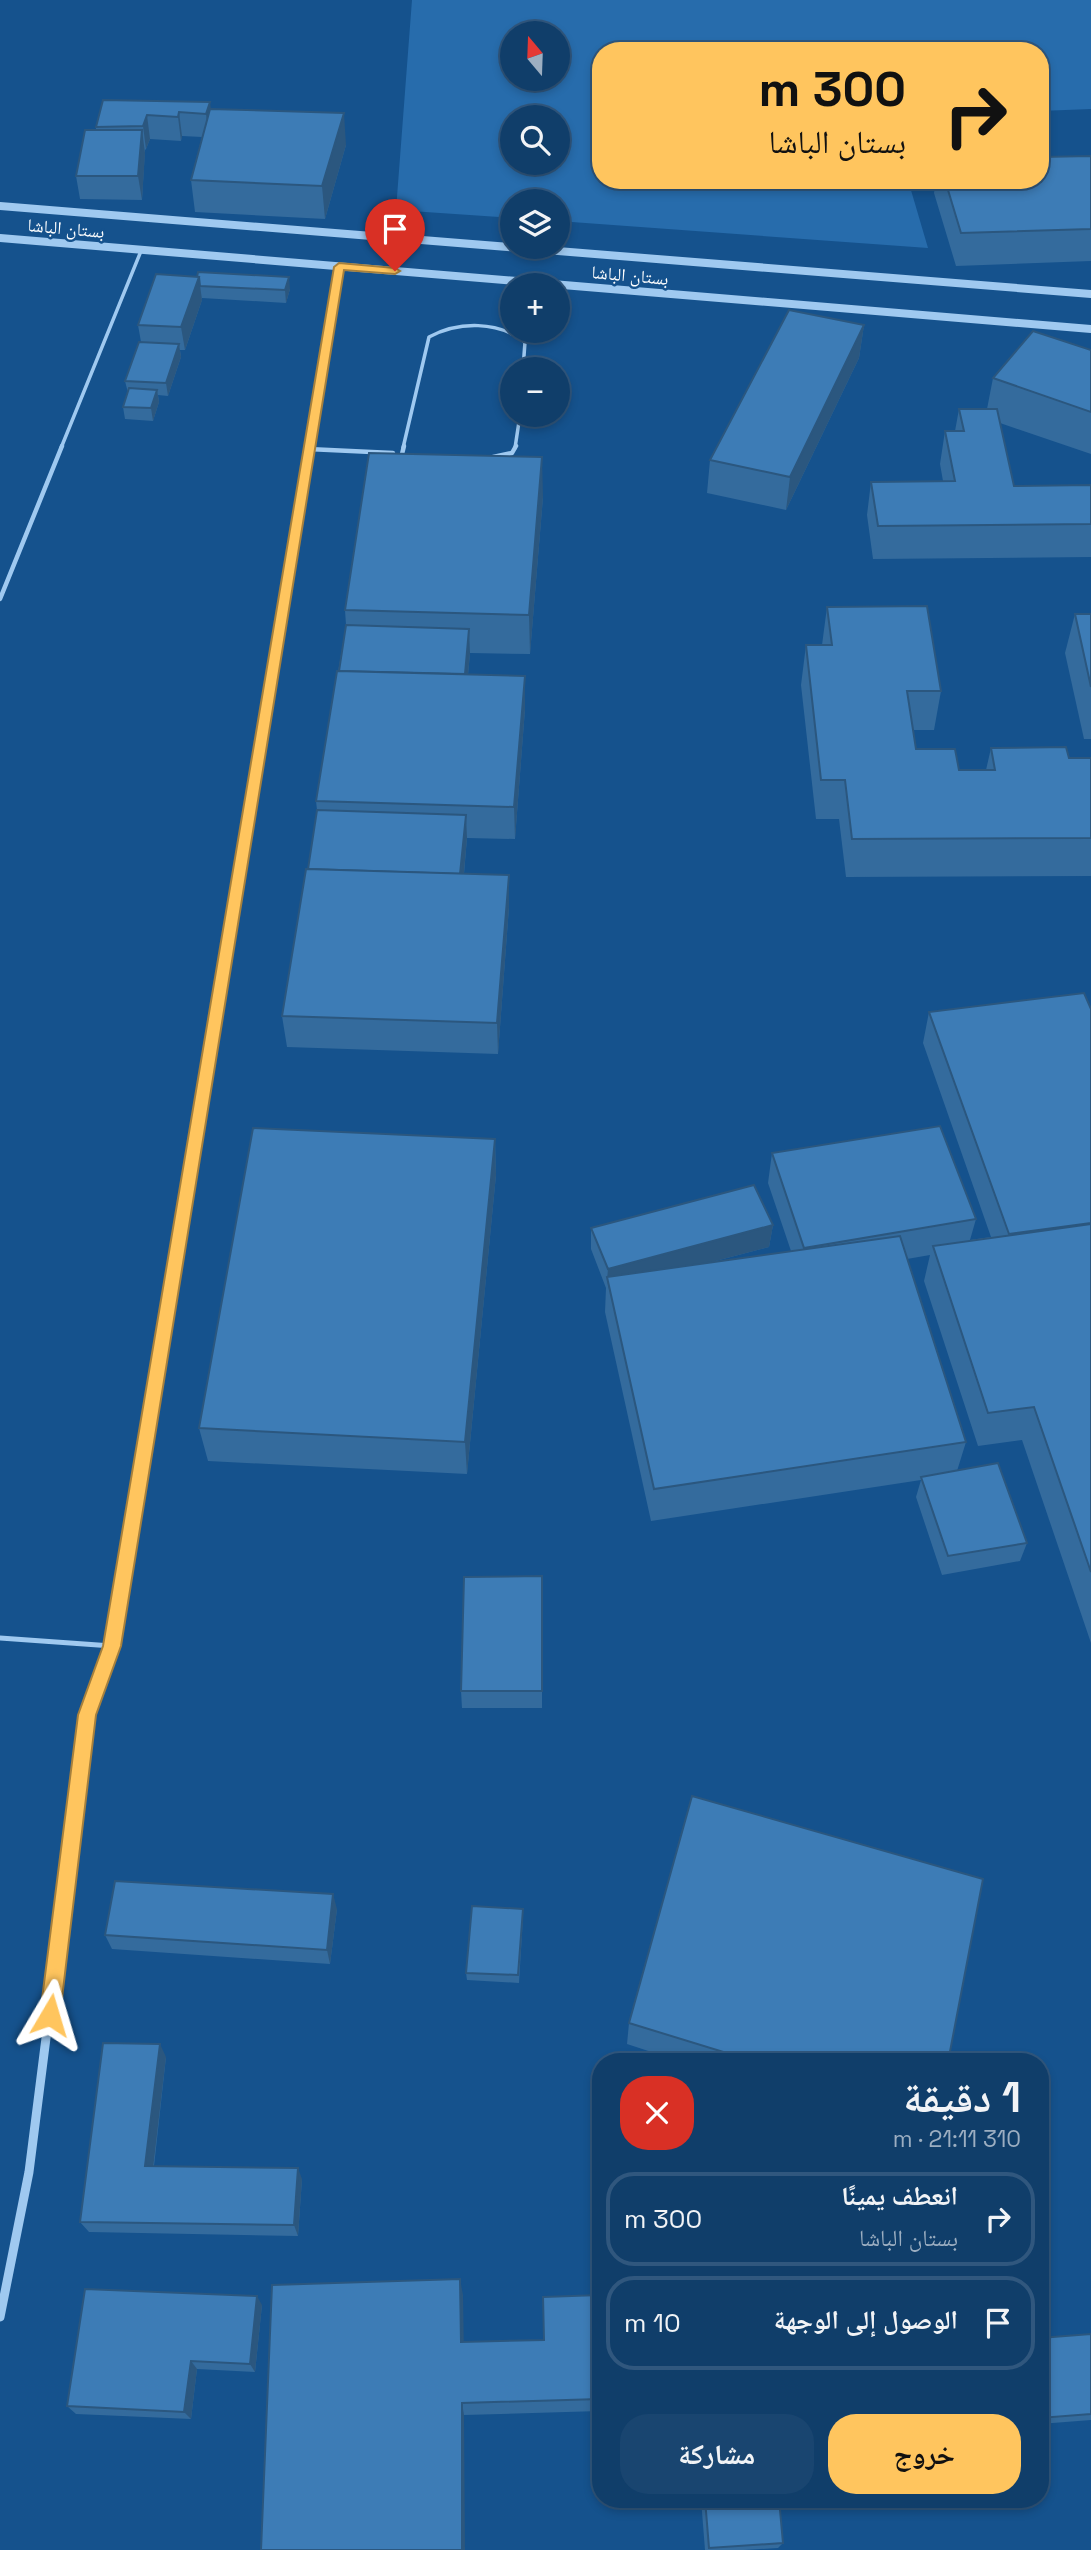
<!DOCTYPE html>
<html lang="ar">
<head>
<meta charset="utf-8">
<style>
  body { margin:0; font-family:"Space Grotesk","Noto Naskh Arabic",sans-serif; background:#194570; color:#f1f3f6; direction:rtl; height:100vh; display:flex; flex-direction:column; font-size:26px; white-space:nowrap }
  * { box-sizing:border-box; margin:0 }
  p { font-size:23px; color:#9caec1 }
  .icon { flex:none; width:38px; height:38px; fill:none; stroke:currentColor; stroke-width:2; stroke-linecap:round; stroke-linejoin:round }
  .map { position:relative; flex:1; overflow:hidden; direction:ltr }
  .drawer { position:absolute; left:592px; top:2053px; width:457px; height:455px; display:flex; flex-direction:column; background:#103e6a; border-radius:28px; box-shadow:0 4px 10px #0003,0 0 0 2px #30577e; direction:rtl }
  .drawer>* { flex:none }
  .guide { position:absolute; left:592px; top:42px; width:457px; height:147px; border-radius:28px; box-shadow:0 4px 10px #0003,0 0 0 2px #30577e; direction:rtl; background:#ffc55e; color:#111; overflow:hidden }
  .needle { width:46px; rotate:341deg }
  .controls { position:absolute; left:500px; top:21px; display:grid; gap:14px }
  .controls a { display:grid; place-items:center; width:70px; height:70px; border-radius:50%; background:#103e6a; box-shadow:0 4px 10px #0003,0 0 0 2px #30577e; font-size:35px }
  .pin { position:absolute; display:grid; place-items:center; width:60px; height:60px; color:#fff; margin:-72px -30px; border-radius:50% 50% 50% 0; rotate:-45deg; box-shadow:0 0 7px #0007 }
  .pin .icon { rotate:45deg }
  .me { position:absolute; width:77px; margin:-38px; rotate:7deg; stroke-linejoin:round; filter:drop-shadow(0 0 5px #0008) }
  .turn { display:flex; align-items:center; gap:24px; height:147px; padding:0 28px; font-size:32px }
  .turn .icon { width:91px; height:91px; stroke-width:2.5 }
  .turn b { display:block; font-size:49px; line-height:60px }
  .round { display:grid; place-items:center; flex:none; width:74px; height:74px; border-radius:28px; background:#194570 }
  .summary { display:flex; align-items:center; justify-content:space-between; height:119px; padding:0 28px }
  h1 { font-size:42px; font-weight:700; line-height:52px }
  .primary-button { display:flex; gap:14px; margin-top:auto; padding:14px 28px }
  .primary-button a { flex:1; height:80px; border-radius:28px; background:#ffc55e; color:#111; font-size:28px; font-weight:700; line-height:80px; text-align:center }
  .primary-button a+a { background:#194570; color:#f1f3f6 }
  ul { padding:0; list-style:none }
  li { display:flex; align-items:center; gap:21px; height:94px; margin:0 14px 10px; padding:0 14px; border:4px solid #30577e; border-radius:28px }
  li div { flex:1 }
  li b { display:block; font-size:26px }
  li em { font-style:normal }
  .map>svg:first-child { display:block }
</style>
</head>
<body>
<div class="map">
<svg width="1091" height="2550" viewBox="0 0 1091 2550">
  <rect width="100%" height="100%" fill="#15528d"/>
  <path fill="#276cac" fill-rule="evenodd" d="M412 0H1091V109L1040 111V51H600V180H908L928 248 558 221V201H513V218L396 210ZM513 33H558V79H513ZM513 117H558V163H513Z"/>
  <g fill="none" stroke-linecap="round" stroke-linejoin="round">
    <g stroke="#9fc9f0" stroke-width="3.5">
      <polyline points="61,448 141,251"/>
      <polyline points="309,448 339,267"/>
      <path d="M403 448 429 337C459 321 498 321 525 342L523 369"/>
      <polyline points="515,448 520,415"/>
    </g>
    <g stroke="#9fc9f0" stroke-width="4.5">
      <polyline points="308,449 393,453"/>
      <polyline points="402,454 404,446"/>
      <polyline points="493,457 512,453 516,446"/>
      <polyline points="0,599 62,446"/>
      <polyline points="218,1003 310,446"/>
    </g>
    <polyline stroke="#9fc9f0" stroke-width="5" points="0,1638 112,1646 218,1001"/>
    <polyline stroke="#9fc9f0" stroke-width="7" points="95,1693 112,1646"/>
    <polyline stroke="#9fc9f0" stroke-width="9" points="0,2317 29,2172 87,1715 96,1691"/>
    <g stroke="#9fc9f0" stroke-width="8">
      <polyline points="0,206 1091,294"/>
      <polyline points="0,238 1091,329"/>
    </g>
  </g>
  <g fill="#346b9d">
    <polygon points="103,100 211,109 346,145 325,219 195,212 191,180 202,137 182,136 181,141 150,139 146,149 145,150 142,200 80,199 76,176 96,130 96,127"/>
    <polygon points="1091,156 1091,261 956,266 934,193 936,180 1040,180"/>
    <polygon points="156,274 290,289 286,303 202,298 202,300 185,350 180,350 181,357 168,396 158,395 159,402 153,421 125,419 123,407 128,393 125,381 141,342 138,325"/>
    <polygon points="864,325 859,358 786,510 707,493 710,460"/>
    <polygon points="1091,350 1091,454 1000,423 1014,486 1091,485 1091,557 873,559 867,515 871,482 943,481 940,464 945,431 955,431 959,409 987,409 993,378"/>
    <polygon points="543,497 530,654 470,653 468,675 525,709 515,839 467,838 464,874 509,875 509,907 498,1054 287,1047 282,1016 308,869 317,810 316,801 346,625 345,610"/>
    <polygon points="827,607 941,691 934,730 913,730 916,749 959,770 986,770 991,748 1069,758 1091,758 1091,876 846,877 839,819 816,819 801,685 806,645 822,645"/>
    <polygon points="1075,614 1091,614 1091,739 1084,739 1065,653"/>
    <polygon points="1091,1009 1091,1643 1022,1440 978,1446 924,1281 930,1255 907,1259 966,1442 957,1471 1027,1543 1020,1561 942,1575 916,1497 921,1480 651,1521 605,1312 606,1288 591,1249 591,1228 773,1225 769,1247 708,1263 791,1251 768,1183 772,1153 976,1219 970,1240 991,1237 923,1043 929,1012"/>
    <polygon points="495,1139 496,1175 467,1474 208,1461 199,1428"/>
    <polygon points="542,1576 542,1708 462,1708 461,1691"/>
    <polygon points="337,1909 330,1964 112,1949 105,1935"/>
    <polygon points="523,1917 519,1983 467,1980 466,1973"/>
    <polygon points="629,2023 948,2062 682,2062 627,2044"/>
    <polygon points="166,2057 154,2166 302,2179 298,2236 89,2232 80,2222"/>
    <polygon points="600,2189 600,2233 594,2232"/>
    <polygon points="463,2295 463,2342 543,2340 600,2295 600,2411 464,2415 261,2550"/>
    <polygon points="262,2305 255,2372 197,2369 191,2419 76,2414 67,2406"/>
    <polygon points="1091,2334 1091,2420 1040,2424 1040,2338"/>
    <polygon points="701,2499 779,2499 783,2543 778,2548 744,2550 705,2550"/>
  </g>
  <g fill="#2b577f">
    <polygon points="210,102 213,125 209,137 206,114"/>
    <polygon points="179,112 182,136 181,141 178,117"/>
    <polygon points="344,113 346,145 325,219 322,186"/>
    <polygon points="147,115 150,139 146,149 143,126"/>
    <polygon points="142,130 145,153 142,200 138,176"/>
    <polygon points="199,277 202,300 185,350 181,327"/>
    <polygon points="289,277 290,289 286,303 285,290"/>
    <polygon points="864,325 859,358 786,510 790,477"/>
    <polygon points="179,344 181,357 168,396 166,383"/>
    <polygon points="157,390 159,402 153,421 151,408"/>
    <polygon points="542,457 543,497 530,654 529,615"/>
    <polygon points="469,629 470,653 465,707 464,683"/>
    <polygon points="525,676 525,709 515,839 514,807"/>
    <polygon points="466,815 467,838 461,905 460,882"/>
    <polygon points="509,875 509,907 498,1054 497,1023"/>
    <polygon points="495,1139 496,1175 467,1474 465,1442"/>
    <polygon points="773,1225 769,1247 609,1289 607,1280 608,1269"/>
    <polygon points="333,1894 337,1909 330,1964 327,1950"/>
    <polygon points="160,2044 166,2057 152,2177 145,2166"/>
    <polygon points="298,2168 302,2179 298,2236 294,2225"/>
    <polygon points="460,2279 463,2295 464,2356 461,2342"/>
    <polygon points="257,2296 262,2305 255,2372 250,2364"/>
    <polygon points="191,2361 197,2369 191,2419 184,2412"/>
    <polygon points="462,2403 464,2415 465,2550 462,2550"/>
  </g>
  <g fill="#3d7cb6" stroke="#2b577f" stroke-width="2">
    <polygon points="103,100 210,102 206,114 179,112 178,117 147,115 143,126 96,127"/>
    <polygon points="210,109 344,113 322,186 191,180"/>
    <polygon points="85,130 142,130 138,176 76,176"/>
    <polygon points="1091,156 1091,229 961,233 945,180 1040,180 1040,157"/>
    <polygon points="198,272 289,277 285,290 200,286 199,277 197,277"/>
    <polygon points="156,274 199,277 181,327 138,325"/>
    <polygon points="789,310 864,325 790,477 710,460"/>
    <polygon points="1033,331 1091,350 1091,412 993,378"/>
    <polygon points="139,342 179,344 166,383 125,381"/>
    <polygon points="129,388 157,390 151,408 123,407"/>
    <polygon points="959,409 997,409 1014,486 1091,485 1091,524 878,526 871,482 955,481 945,431 964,431"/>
    <polygon points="369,453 542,457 529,615 345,610"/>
    <polygon points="927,606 941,691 907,691 916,749 955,749 959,770 995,770 991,748 1066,747 1069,758 1091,758 1091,838 852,839 845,780 821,780 806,645 832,645 827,607"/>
    <polygon points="1075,614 1091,614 1091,687"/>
    <polygon points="346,625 469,629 465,674 339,671"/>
    <polygon points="337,671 525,676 514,807 316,801"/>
    <polygon points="317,810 466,815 460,874 308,869"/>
    <polygon points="306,869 509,875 497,1023 282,1016"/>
    <polygon points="1084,993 1091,1009 1091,1223 1009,1234 929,1012"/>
    <polygon points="940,1126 976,1219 804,1248 772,1153"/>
    <polygon points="253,1128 495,1139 465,1442 199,1428"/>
    <polygon points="754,1185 773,1225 608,1269 591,1228"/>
    <polygon points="1091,1224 1091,1572 1034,1407 988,1413 933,1246"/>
    <polygon points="900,1236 966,1442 654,1489 607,1277"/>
    <polygon points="998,1463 1027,1543 948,1556 921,1477"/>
    <polygon points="542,1576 542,1691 461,1691 464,1577"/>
    <polygon points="692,1796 983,1879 948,2062 756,2062 629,2023"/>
    <polygon points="115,1881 333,1894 327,1950 105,1935"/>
    <polygon points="472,1906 523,1909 518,1975 466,1973"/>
    <polygon points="103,2043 160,2044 145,2166 298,2168 294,2225 80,2222"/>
    <polygon points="600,2189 600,2223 595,2222"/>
    <polygon points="460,2279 461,2342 544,2340 543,2297 600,2295 600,2399 462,2403 462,2550 261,2550 272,2285"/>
    <polygon points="85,2289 257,2296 250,2364 191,2361 184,2412 67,2406"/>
    <polygon points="1091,2334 1091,2414 1040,2418 1040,2338"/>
    <polygon points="705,2499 779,2499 783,2543 709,2548"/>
  </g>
  <polygon fill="#ffc55e" stroke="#a6803d" stroke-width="2" points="339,263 395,268 400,271 395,274 344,270 121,1646 96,1715 60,2015 57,2022 50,2025 43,2022 40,2015 78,1715 103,1646 334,267"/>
  <g text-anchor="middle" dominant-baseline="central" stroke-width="5" stroke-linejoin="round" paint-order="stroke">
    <g font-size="18" fill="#fff" stroke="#15528d">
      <text transform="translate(66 228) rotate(5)">بستان الباشا</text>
      <text transform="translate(630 275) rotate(5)">بستان الباشا</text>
    </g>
  </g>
</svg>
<div class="controls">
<a><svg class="needle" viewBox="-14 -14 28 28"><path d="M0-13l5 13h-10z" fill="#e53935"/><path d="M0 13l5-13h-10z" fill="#9caec1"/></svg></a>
<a><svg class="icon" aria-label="search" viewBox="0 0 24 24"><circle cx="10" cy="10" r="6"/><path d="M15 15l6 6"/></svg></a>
<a><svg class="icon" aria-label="layers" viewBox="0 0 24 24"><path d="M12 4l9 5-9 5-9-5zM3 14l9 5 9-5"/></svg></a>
<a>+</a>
<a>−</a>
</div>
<div class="pin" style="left:395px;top:271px;background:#d93025"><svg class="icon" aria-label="arrive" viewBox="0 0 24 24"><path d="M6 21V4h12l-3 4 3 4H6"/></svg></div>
<svg class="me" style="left:50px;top:2015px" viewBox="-20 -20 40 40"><path d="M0-17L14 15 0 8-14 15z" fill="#ffc55e" stroke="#fff" stroke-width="4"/></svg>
<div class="guide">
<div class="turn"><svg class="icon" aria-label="right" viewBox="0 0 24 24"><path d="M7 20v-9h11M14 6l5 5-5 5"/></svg><div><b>300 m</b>بستان الباشا</div></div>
</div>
<section class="drawer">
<div class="summary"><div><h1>1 دقيقة</h1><p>310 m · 21:11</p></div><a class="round" style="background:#d93025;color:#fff"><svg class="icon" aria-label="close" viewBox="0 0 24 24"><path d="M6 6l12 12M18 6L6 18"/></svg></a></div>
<ul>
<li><svg class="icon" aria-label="right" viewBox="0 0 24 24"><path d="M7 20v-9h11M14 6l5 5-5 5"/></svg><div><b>انعطف يمينًا</b><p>بستان الباشا</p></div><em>300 m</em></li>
<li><svg class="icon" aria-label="arrive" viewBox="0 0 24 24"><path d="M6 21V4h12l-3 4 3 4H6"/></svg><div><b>الوصول إلى الوجهة</b></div><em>10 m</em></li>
</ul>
<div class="primary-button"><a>خروج</a><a>مشاركة</a></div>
</section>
</div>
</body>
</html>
